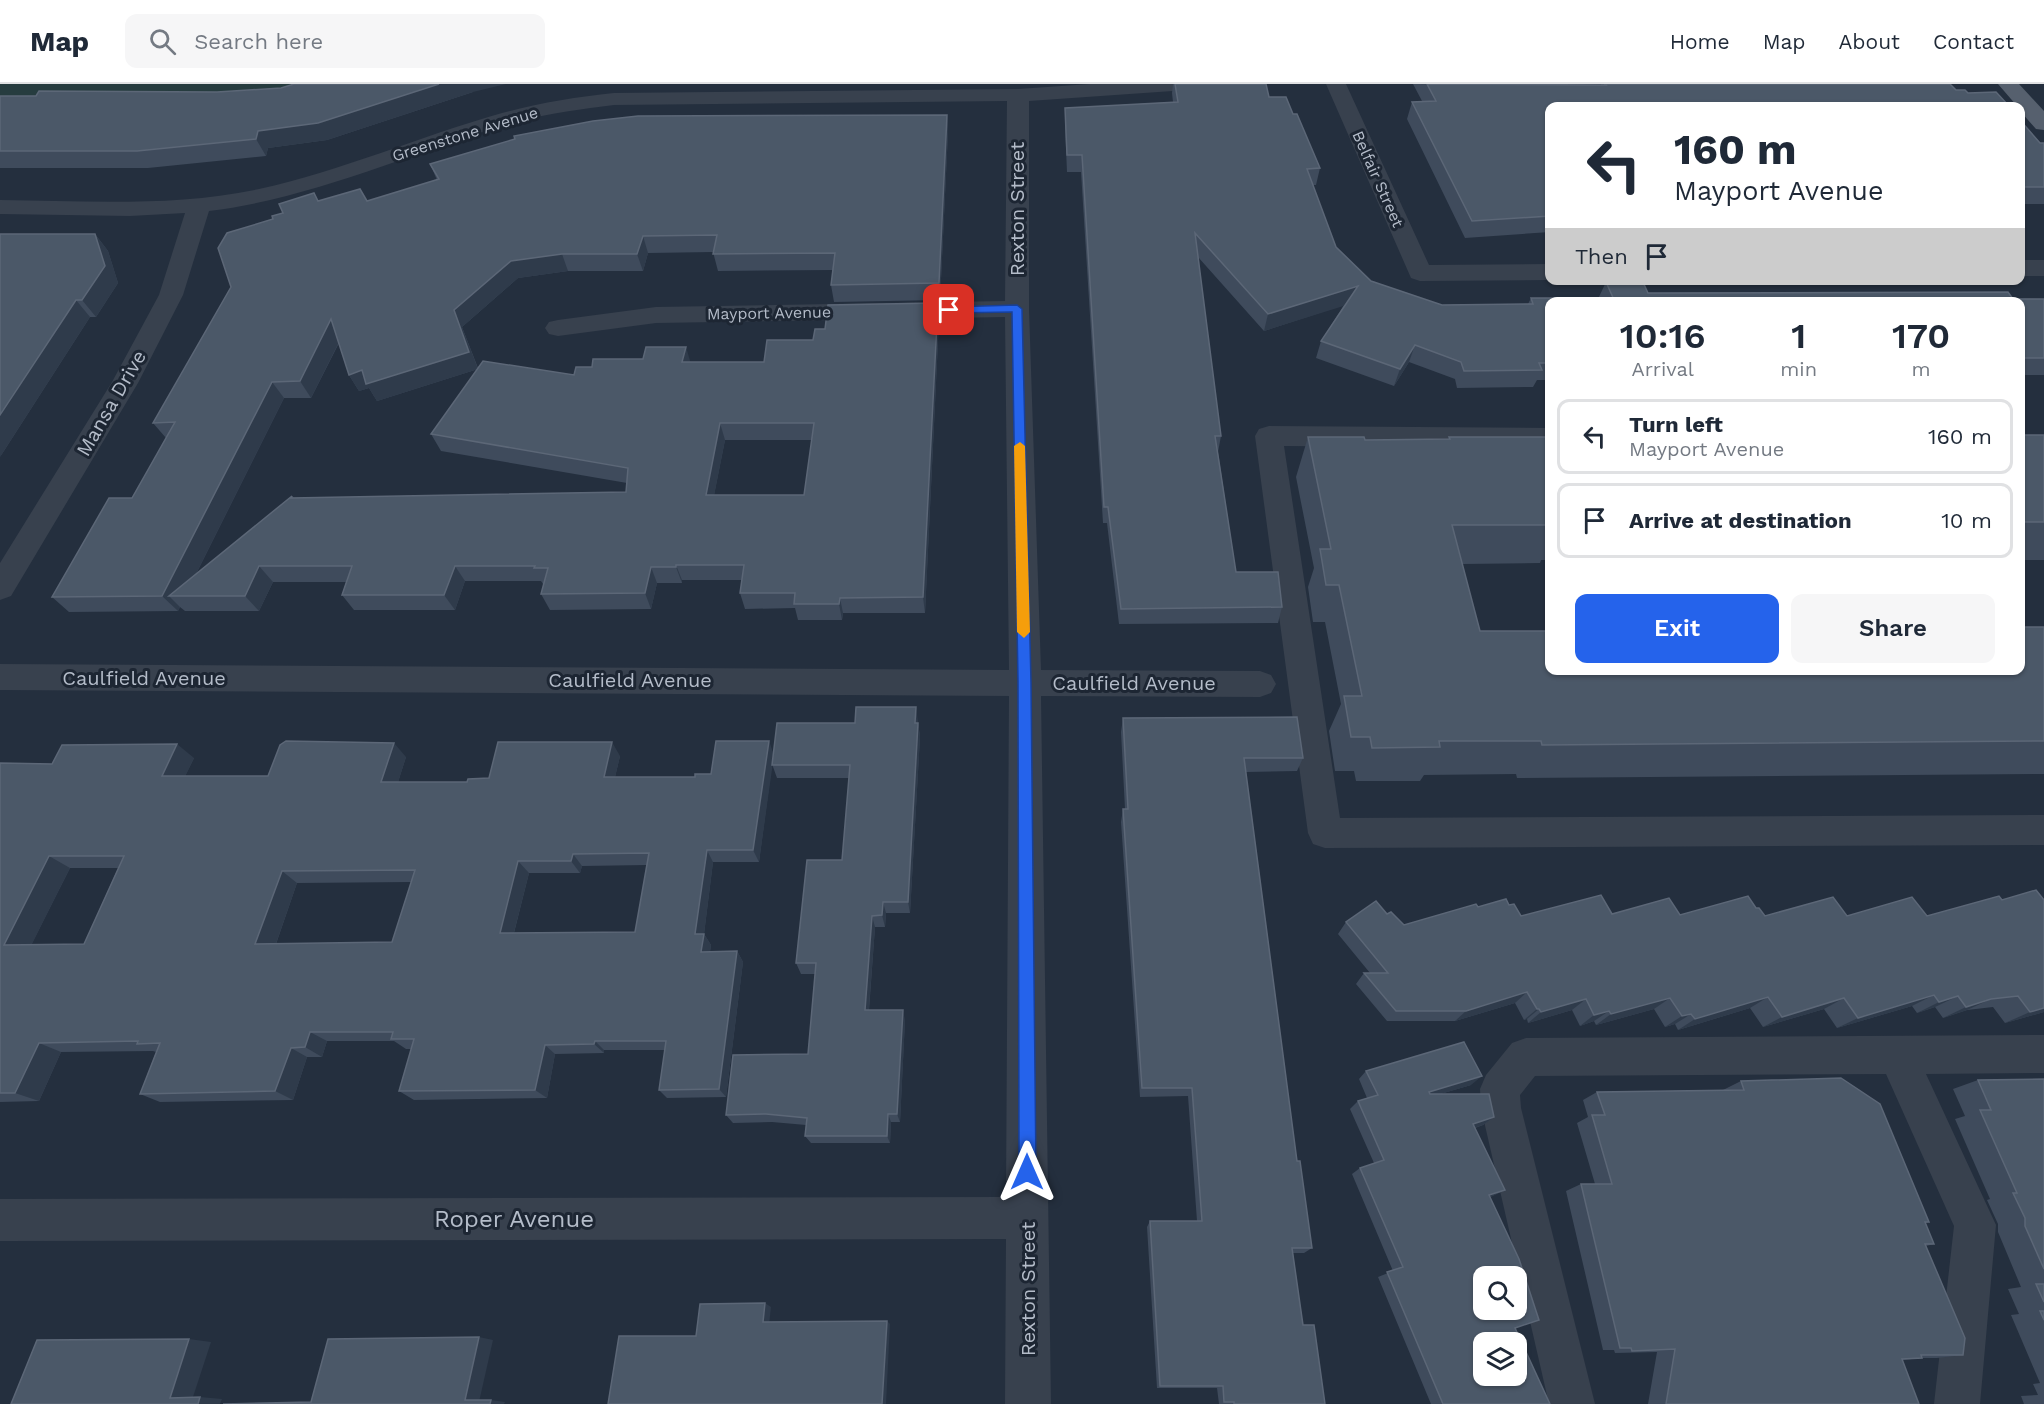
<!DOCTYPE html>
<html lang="en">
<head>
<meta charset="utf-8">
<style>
  body { margin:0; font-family:"Work Sans",sans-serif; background:#f6f6f7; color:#1f2937; height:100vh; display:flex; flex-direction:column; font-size:22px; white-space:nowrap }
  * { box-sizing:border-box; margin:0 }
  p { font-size:20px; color:#747a83 }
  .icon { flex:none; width:33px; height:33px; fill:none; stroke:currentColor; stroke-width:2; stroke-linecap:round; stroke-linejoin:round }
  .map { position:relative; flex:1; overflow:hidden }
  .details { position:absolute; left:1545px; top:213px; width:480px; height:378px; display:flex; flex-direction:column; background:#fff; border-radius:12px; box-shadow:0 2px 4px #0004 }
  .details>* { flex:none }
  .top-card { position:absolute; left:1545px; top:18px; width:480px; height:183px; border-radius:12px; box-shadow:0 2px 4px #0004; background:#fff; color:#1f2937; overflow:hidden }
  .buttons { position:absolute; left:1473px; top:1182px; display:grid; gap:12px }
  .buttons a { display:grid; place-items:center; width:54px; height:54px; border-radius:12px; background:#fff; box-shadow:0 2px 4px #0004; font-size:30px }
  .pin { position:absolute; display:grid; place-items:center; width:51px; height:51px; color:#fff; margin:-26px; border-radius:12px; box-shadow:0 3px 9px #0006 }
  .me { position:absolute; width:66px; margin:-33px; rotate:0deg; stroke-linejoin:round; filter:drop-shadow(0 0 4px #0008) }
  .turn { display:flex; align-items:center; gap:21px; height:126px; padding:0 30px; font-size:27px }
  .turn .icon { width:78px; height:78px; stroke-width:2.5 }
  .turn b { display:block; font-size:42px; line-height:51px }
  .then { display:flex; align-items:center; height:57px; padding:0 30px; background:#0003; gap:12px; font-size:22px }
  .eta { display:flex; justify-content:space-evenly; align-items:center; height:102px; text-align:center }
  .eta b { font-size:36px; font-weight:600; line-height:42px }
  .action { display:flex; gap:12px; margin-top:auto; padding:12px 30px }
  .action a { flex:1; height:69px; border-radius:12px; background:#2563eb; color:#fff; font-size:24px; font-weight:600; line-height:69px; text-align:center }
  .action a+a { background:#f6f6f7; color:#1f2937 }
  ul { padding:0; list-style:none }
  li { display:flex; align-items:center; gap:18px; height:75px; margin:0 12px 9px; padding:0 18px; border:3px solid #e0e1e3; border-radius:12px }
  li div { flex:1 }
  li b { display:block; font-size:22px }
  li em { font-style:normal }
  header { display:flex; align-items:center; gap:36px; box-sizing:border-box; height:84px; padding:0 30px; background:#fff; border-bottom:2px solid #e0e1e3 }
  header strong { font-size:28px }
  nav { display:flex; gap:33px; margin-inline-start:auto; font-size:21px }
  .search { width:420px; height:54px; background:#f6f6f7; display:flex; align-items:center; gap:15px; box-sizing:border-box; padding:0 21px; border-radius:12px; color:#747a83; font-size:22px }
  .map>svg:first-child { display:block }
</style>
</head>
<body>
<header>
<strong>Map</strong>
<div class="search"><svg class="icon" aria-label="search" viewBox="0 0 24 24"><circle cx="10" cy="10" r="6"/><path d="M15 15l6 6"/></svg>Search here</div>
<nav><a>Home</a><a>Map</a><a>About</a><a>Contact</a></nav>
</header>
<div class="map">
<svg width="2044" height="1320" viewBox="0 0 2044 1320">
  <rect width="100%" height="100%" fill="#242f3e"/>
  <polygon fill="#263c3f" points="0,0 323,0 308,24 0,24"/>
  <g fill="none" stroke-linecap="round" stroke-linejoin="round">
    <g fill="#38414e" fill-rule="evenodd">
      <path d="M1090 0H1197L1194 4 1187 6 1029 17V225L1041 586 1260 587 1271 591 1276 600 1271 609 1260 613 1041 612 1051 1320H1005L1006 1155 0 1157V1115L1006 1113 1009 612 0 606V580L1009 586 1005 233 656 239 558 252 549 250 545 244 549 238 558 236 656 223 1005 217 1007 17 614 21C583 25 550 29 520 37 416 66 317 114 209 127L183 211 138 299 11 512 0 516V479L112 298 159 211 185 129 130 132 0 130V116C86 117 174 123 259 105 342 87 420 52 502 29 539 19 576 13 614 9L1018 5Z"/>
      <polygon points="1326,0 1346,0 1429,181 1550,180 1550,196 1420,197 1411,194"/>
      <rect x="2020" y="176" width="24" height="16"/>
      <polygon points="1269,342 1550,344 1550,364 1284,362 1340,734 2044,731 2044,761 1325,764 1313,760 1308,749 1255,352 1259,345"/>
      <polygon points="2044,951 2044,989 1926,990 1996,1141 1980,1320 1934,1320 1954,1142 1886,990 1535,992 1520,1011 1521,1024 1595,1320 1549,1320 1481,1024 1480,1005 1486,991 1512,959 1526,954"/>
    </g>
    <polygon fill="#56606e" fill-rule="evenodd" points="1998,0 2019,0 2044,27 2044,46 2036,45 2020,27 2020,22 2017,22"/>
  </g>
  <g fill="#3f4b5c" fill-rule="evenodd">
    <polygon points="1173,0 1266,0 1269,13 1293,30 1320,84 1316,101 1313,101 1336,163 1371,197 1442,221 1528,220 1531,214 1550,218 1550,296 1537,296 1533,303 1457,304 1455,295 1409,278 1394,302 1316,274 1321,257 1344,221 1264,247 1198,173 1221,352 1218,368 1236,488 1282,523 1278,539 1119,540 1107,439 1103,439 1081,88 1067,88 1065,41 1065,24 1173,18 1172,9"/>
    <polygon points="1413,0 1601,1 1601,0 1950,0 1550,22 1550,148 1465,154 1407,35 1412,18 1422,17"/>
    <polygon points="473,8 327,56 268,64 266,72 148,84 0,84 0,12"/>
    <path d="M947 31 948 48 940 216 834 218 831 201 833 186 718 187 713 168 648 169 643 187H568L518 194 462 243 478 284 574 291 592 283 690 278H764L813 256 825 245 938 219 939 236 925 529H843L842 536H798L795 524 745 525 740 509 742 496H682V499H657L651 525 550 526 541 510 544 500H543L541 497H465L455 526H354L342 511 346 498H273L259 527H185L180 523 178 527 69 528 52 513 132 414 166 354 153 339 273 135 319 117H367L437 96 430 80ZM339 259 349 291 359 307 369 304 377 317 478 285 431 350 441 367 627 399 626 408 294 414 292 412 196 490 284 314H311ZM725 356H812L804 411H714Z"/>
    <polygon points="2020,36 2040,59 2044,59 2044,120 2020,120"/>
    <polygon points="95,150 108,167 118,199 96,233 90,233 0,373"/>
    <polygon points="1606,198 1648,209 2044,215 2044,291 2020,291 2020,218 1599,218 1598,215"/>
    <rect x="2020" y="351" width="24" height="125"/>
    <polygon points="1308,353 1365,356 1448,355 1449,353 1550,353 1550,476 1541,476 1540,479 1462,480 1480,547 1550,586 2044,543 2044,690 1517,694 1516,690 1424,691 1420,697 1356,697 1354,687 1335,687 1329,647 1341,620 1325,538 1313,538 1308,503 1314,484 1296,393"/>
    <polygon points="1123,634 1303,674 1297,687 1246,688 1297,1077 1312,1164 1304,1169 1293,1169 1303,1241 1325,1320 1219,1320 1217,1304 1157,1304 1147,1143 1150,1137 1197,1137 1188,1012 1140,1013 1121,738 1123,725 1125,725 1121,648"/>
    <path d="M918 638 920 653 910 829H886L885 843H875L869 926 905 936 900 1038H891L890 1059H811L805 1052 806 1041 772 1038 733 1039 726 1031 808 970 815 890H801L796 879 842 776 849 694H777L772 680 759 778H713L704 850 711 861 710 868 737 867 743 878 726 1013 667 1014 659 1006 665 966H604V969L555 970 547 1014 414 1016 399 1007 412 965H406L394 957H327L322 973H307L293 1016 160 1018 140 1010 156 968 153 967 61 968 39 1017 0 1018V679L52 680 194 674 185 692H268L406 673 398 698H467L620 672 615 693H695L711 690 773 671 855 639ZM647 781 635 848 514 849 529 789H580L582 782ZM70 784H118L84 860 31 861ZM411 798 392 858 276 860 297 799Z"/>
    <polygon points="2002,816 2044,816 2044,928 2005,939 1993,923 1967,926 1943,934 1935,923 1917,929 1912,922 1837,944 1824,925 1763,943 1750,924 1678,946 1675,940 1665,943 1654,925 1596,941 1594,937 1580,942 1572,926 1528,939 1527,935 1524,936 1515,919 1455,937 1387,937 1356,900 1364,889 1370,889 1338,850 1346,838 1387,830 1404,841 1478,823 1509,821 1521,832 1612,830 1680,831 1756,824 1765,832 1927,832"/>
    <polygon points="1366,987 1471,1001 1440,1010 1494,1033 1483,1041 1475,1044 1505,1106 1490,1113 1515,1244 1550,1320 1431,1320 1378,1193 1393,1187 1352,1090 1360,1084 1374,1079 1350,1025 1358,1017 1367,1014 1359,995"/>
    <polygon points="2044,995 2044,1320 2024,1320 2021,1312 2038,1311 2033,1300 2040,1299 2011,1231 2019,1230 2008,1205 2021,1203 1998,1148 1998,1140 1987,1116 1990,1115 1955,1035 1965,1032 1953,1005 1978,996"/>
    <polygon points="1741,997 1929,1138 1925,1139 1934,1160 1926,1162 1963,1271 1937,1274 1922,1274 1902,1276 1919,1320 1648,1320 1657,1268 1615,1269 1614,1266 1603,1266 1566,1107 1581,1100 1595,1100 1577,1039 1588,1033 1583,1016 1597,1008 1723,1006"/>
  </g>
  <g fill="#2f3b4b">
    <polygon points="439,0 506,0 473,8 327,56 268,64 266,72 256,55 258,47"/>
    <polygon points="947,31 948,48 940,216 939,199"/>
    <polygon points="95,150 108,167 118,199 96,233 82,216"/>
    <polygon points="643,152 648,169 643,187 637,170"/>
    <polygon points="562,170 568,187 518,194 462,243 478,285 377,317 369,304 359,307 349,291 454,226 511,177"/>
    <polygon points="1358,202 1353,219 1264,247 1268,230"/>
    <polygon points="76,216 90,233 0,373 0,331"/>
    <polygon points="938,219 939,236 925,529 923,513"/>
    <polygon points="331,235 342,252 311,314 300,297"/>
    <polygon points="1415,261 1409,278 1394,302 1400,285"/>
    <polygon points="686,263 691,280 682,278"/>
    <polygon points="272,298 284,314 185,512 169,512 180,523 178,527 162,512"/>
    <polygon points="720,339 725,356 711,427 706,411"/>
    <polygon points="676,481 682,496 682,499 676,483"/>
    <polygon points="259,482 273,498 259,527 245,512"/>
    <polygon points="455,482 465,497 455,526 444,511"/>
    <polygon points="651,483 657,499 651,525 645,509"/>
    <polygon points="840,514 843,529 842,536 839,520"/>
    <polygon points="916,623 920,653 910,829 908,818"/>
    <polygon points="769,657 774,671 759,778 753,766"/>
    <polygon points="612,658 620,672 612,706 604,693"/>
    <polygon points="394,659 406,673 394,711 381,698"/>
    <polygon points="177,660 194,674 179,705 162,692"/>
    <polygon points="707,766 713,778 704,850 711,861 708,879 701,868 695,850"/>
    <polygon points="573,770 582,782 580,789 571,777"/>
    <polygon points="49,772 70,784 26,872 4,861"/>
    <polygon points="518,777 529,789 511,860 500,849"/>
    <polygon points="282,787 297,799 272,871 255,860"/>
    <polygon points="883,818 886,829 885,843 882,831"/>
    <polygon points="872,832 875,843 868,936 865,926"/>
    <polygon points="737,867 743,878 726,1013 719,1005"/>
    <polygon points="1527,908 1515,919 1455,937 1466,927"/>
    <polygon points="1934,911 1912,922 1837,944 1858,934"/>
    <polygon points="1958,912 1935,923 1917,929 1939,918"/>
    <polygon points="1768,913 1750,924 1678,946 1695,935"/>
    <polygon points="1670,914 1654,925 1596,941 1611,930"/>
    <polygon points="1844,914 1824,925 1763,943 1782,933"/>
    <polygon points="1586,915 1572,926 1528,939 1541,928"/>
    <polygon points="1991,915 1967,926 1943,934 1966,923"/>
    <polygon points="2044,924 2044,928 2005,939 2030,928"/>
    <polygon points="1537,925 1539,925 1527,935 1524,936"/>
    <polygon points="903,926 905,936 900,1038 897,1030"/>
    <polygon points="1609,927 1594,937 1580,942 1594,931"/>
    <polygon points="1691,930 1675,940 1665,943 1682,932"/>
    <polygon points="310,948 327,957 322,973 305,963"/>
    <polygon points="595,957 604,966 604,969 594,960"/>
    <polygon points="39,959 61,968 39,1017 15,1009"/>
    <polygon points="545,961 555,970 547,1014 535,1006"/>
    <polygon points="291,964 307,973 293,1016 275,1007"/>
    <polygon points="1482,992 1471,1001 1420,1016 1429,1008"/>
    <polygon points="888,1030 891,1038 890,1059 887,1052"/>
    <polygon points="1494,1033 1483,1041 1462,1048 1473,1040"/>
    <polygon points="1505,1106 1493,1112 1477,1118 1489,1111"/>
    <polygon points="765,1219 771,1223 769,1241 763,1238"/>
    <polygon points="887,1237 890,1240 886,1320 882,1320"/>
    <polygon points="479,1253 493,1256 479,1318 465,1316"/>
    <polygon points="189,1255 211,1258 192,1316 170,1314"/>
    <polygon points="200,1313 222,1315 220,1320 198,1320"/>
    <polygon points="491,1316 505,1318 504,1320 490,1320"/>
  </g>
  <g fill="#4b5868" stroke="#5c6777" stroke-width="1.5" fill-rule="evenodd">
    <polygon points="294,0 439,0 318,39 258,47 256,55 137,67 0,67 0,12 36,12 39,7 217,8 281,4"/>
    <polygon points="1175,0 1266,0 1269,13 1286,13 1293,30 1297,30 1320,84 1307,85 1336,163 1371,197 1442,221 1533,220 1531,214 1568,214 1570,218 1550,218 1550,279 1539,279 1542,286 1464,287 1461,278 1415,261 1400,285 1321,257 1358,202 1268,230 1195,149 1221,352 1215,352 1236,488 1278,488 1282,523 1121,525 1108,423 1104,423 1082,71 1067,71 1065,24 1178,18"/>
    <polygon points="1427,0 1606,1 1605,0 1950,0 1956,6 1965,6 1968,9 1996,8 2009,22 1550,22 1550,132 1472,137 1412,18 1436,17"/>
    <polygon points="947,31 939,199 831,201 835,169 713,170 717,151 643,152 637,170 562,170 511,177 454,226 469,268 366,300 362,286 349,291 331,235 300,297 272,298 162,512 52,513 109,414 132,414 175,338 153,339 231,203 218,164 227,149 273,135 272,132 283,129 279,120 314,109 318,117 360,105 367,117 439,95 430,80 515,55 514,52 593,37 638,32"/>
    <polygon points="2020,36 2040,59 2044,59 2044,103 2020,103"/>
    <polygon points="0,150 95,150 105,182 82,216 76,216 0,331"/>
    <polygon points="1609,196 1642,196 1648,209 2008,208 2013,215 2044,215 2044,274 2020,274 2020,218 1615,218 1606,198"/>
    <path d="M938 219 923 513 840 514 839 520H794L795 509H740L744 481H676V483H651L645 509 541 510 548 484H534L535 482H455L444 511H342L352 482H259L245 512H169L292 412 291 414 626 408 628 384 431 350 483 277 574 291 576 283H592L593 275H643L646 263H686L682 278H764L767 256H813L815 245H825L828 221ZM720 339H814L804 411H706Z"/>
    <rect x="2020" y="351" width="24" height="87"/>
    <polygon points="1308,353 1364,353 1365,356 1450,355 1449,353 1550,353 1550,441 1452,441 1480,547 1550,547 1550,586 2020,586 2020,543 2044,543 2044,657 1542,661 1541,657 1439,657 1440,663 1372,664 1370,653 1351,653 1344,612 1362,612 1339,501 1326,501 1320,465 1331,465"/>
    <polygon points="856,623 916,623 915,639 918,639 908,818 883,818 882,831 872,832 865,926 903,926 897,1030 888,1030 887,1052 805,1052 807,1034 766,1030 726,1031 733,971 808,970 816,879 796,879 807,776 842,776 850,681 772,681 777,639 855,639"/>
    <polygon points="1297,633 1303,674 1244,674 1297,1077 1300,1077 1312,1164 1292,1164 1303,1241 1314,1241 1325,1320 1234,1320 1234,1318 1224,1318 1223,1302 1160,1302 1150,1137 1202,1137 1192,1004 1142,1004 1123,725 1128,725 1123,634"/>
    <path d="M286 657 394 659 381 698H467L468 695 489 694 498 658H612L604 693H695V690H711L716 657H769L753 766H707L695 850H704L701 868 737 867 719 1005 659 1006 666 957H595L594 960 545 961 535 1006 399 1007 414 955H391L393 948H310L305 963 291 964 275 1007 140 1010 160 959 137 960 138 957 39 959 15 1009H0V679L52 680 62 661 177 660 162 692H268L280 661ZM649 769 635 848 500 849 518 777H571L573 770ZM49 772H124L84 860 4 861ZM415 786 392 858 255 860 282 787Z"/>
    <polygon points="2036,806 2044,816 2044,924 2030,928 2018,912 1991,915 1966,923 1958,912 1939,918 1934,911 1858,934 1844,914 1782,933 1768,913 1695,935 1691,930 1682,932 1670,914 1611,930 1609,927 1594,931 1586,915 1541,928 1539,925 1537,925 1527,908 1466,927 1396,927 1364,889 1388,889 1346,838 1376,817 1387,830 1391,828 1404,841 1476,820 1478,823 1506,815 1509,821 1514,820 1521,832 1601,811 1612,830 1669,814 1680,831 1748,812 1756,824 1759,824 1765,832 1833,813 1847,832 1912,813 1927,832 1999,812 2002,816"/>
    <path d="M1464 958 1482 992 1429 1008 1430 1010H1489L1494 1033 1473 1040 1505 1106 1489 1111 1519 1175 1539 1236 1515 1244 1550 1320H1443L1387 1188 1403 1183 1360 1084 1384 1076 1358 1017 1378 1011 1366 987ZM1484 1192H1516V1226H1484ZM1484 1258H1516V1292H1484Z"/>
    <polygon points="1841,994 1880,1020 1929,1138 1925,1138 1934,1160 1925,1160 1965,1254 1963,1271 1921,1271 1922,1274 1902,1275 1919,1320 1666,1320 1675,1265 1632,1267 1631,1264 1620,1264 1581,1100 1612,1100 1592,1031 1605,1031 1597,1008 1744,1006 1741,997"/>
    <polygon points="2044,995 2044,1185 2025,1142 2025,1134 2013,1109 2017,1109 1980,1026 1991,1026 1978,996"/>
    <polygon points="2036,1200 2044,1200 2044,1218"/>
    <polygon points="765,1219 763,1238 887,1237 882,1320 608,1320 619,1252 696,1252 700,1220"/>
    <polygon points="2040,1227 2044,1227 2044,1236"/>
    <polygon points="479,1253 465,1316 491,1316 490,1320 223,1320 311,1318 328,1255"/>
    <polygon points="189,1255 170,1314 200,1313 198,1320 11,1320 37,1256"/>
  </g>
  <polygon fill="#2563eb" stroke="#184099" stroke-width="1.5" points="1017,221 1022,225 1031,598 1036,1088 1033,1093 1027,1096 1021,1093 1019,1088 1018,598 1012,228 949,229 944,226 949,223"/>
  <polygon fill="#f59e0b" points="1020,358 1025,362 1030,548 1024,554 1017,548 1014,362"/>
  <g text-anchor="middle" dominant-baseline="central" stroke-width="6" stroke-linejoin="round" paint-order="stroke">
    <g font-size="16" fill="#b4bcc9" stroke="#1d2633">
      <text transform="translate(465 50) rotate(-17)">Greenstone Avenue</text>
      <text transform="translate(1378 95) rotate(66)">Belfair Street</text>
      <text transform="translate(769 229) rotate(-1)">Mayport Avenue</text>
    </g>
    <g font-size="20" fill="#b4bcc9" stroke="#1d2633">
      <text transform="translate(1017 125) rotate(-90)">Rexton Street</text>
      <text transform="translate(111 319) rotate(-60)">Mansa Drive</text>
      <text x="144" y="594">Caulfield Avenue</text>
      <text x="630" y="596">Caulfield Avenue</text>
      <text x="1134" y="599">Caulfield Avenue</text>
      <text transform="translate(1028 1205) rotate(-90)">Rexton Street</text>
    </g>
    <g font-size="24" fill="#b4bcc9" stroke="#1d2633">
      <text x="514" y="1135">Roper Avenue</text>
    </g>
  </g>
</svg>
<div class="buttons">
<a><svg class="icon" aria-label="search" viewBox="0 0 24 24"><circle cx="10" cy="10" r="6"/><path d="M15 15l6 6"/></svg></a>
<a><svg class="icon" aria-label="layers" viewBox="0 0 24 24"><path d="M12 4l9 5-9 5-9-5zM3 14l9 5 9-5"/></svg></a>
</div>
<div class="pin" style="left:949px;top:226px;background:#d93025"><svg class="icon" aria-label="arrive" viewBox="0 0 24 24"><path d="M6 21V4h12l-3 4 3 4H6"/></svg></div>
<svg class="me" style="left:1027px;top:1088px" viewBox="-20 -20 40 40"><path d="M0-17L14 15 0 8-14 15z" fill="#2563eb" stroke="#fff" stroke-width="4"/></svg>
<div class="top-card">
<div class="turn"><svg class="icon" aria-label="left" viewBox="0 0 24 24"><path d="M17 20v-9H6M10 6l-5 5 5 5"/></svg><div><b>160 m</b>Mayport Avenue</div></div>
<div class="then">Then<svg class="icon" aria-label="arrive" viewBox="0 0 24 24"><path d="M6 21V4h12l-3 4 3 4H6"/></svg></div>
</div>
<section class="details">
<div class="eta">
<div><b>10:16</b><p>Arrival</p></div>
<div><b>1</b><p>min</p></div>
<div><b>170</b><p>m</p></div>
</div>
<ul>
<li><svg class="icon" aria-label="left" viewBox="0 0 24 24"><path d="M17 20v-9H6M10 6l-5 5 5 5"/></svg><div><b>Turn left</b><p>Mayport Avenue</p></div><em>160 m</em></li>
<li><svg class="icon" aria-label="arrive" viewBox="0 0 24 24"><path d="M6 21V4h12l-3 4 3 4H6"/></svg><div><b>Arrive at destination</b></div><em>10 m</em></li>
</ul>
<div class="action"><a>Exit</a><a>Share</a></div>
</section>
</div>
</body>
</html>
